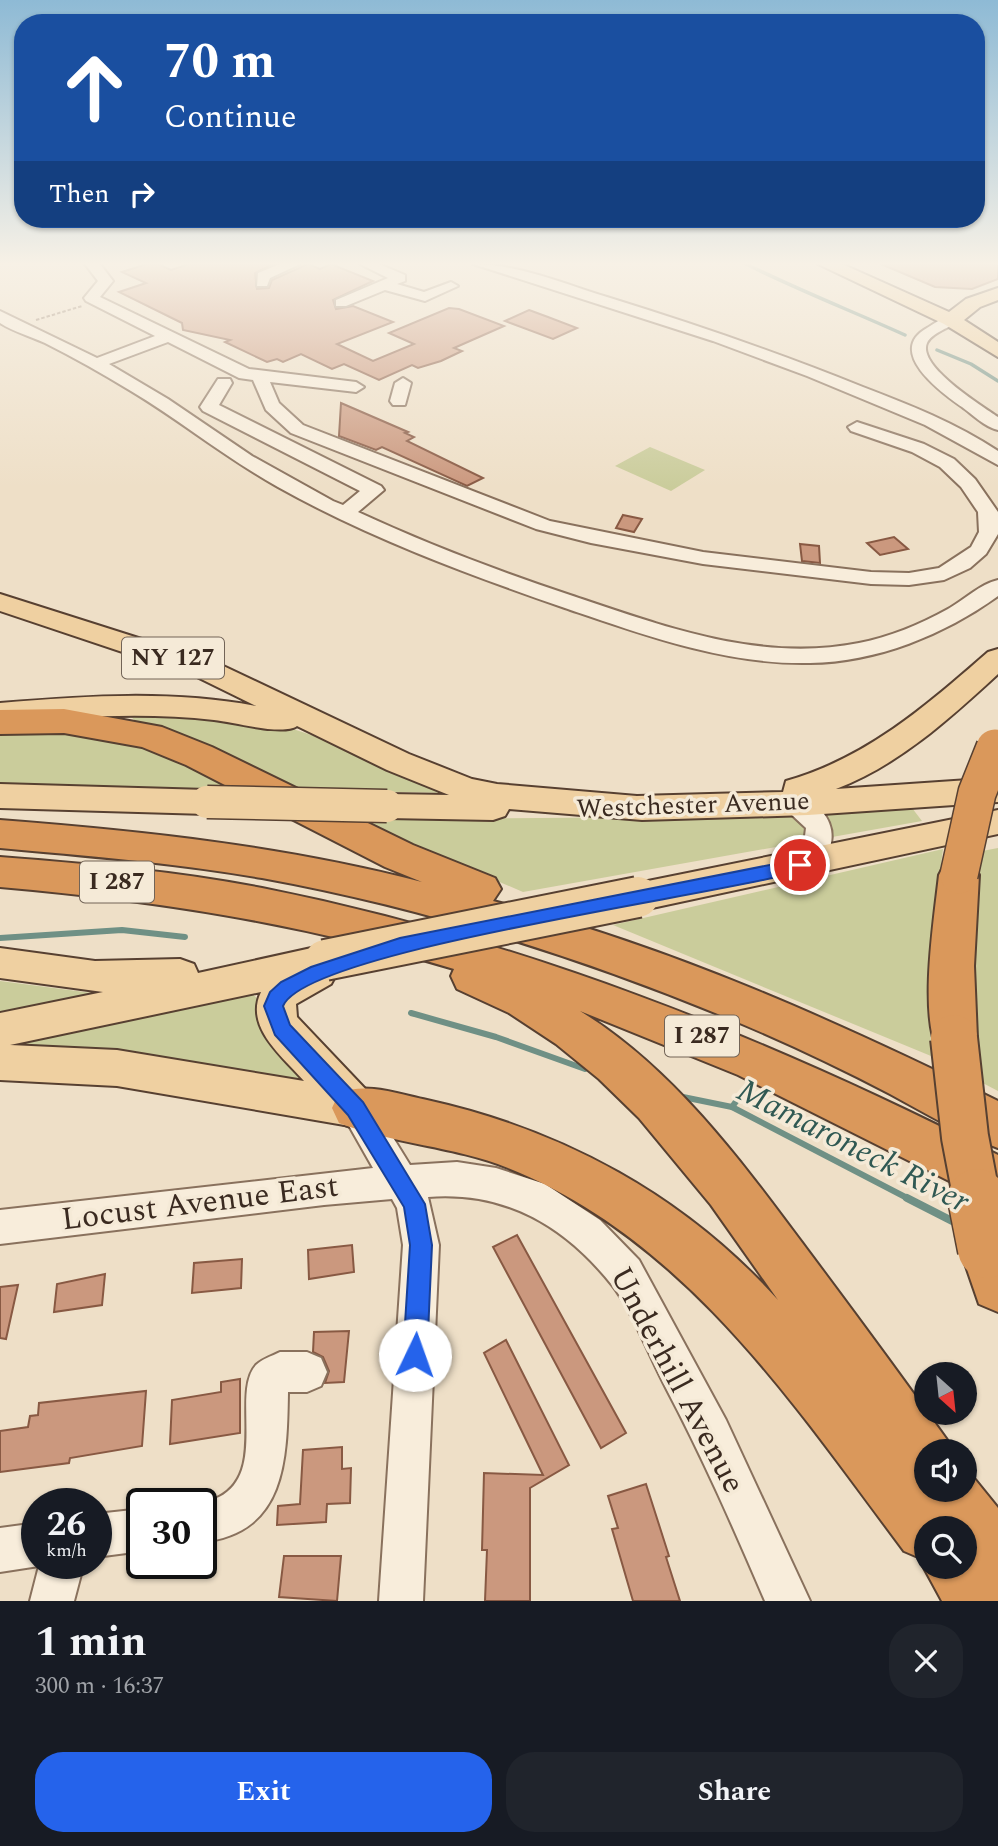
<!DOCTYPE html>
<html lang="en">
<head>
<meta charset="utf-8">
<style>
  body { margin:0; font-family:Spectral,serif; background:#20242c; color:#f1f3f6; height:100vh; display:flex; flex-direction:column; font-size:26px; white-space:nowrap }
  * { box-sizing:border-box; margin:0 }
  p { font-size:23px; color:#9ea1a6 }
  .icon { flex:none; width:38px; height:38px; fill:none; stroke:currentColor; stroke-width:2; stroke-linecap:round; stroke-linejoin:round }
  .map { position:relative; height:1601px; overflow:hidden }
  .drawer { display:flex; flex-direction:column; background:#171b24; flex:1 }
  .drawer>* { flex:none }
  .hud { position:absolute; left:14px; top:14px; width:971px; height:214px; border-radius:28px; box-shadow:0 2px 5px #0004; background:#1a4fa0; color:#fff; overflow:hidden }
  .needle { width:46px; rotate:153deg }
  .buttons { position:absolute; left:914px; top:1362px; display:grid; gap:14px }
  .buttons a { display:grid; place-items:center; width:63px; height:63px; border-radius:50%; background:#171b24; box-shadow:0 2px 5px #0004; font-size:35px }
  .speed { position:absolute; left:21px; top:1488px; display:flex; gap:14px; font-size:35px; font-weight:700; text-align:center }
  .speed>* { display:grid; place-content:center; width:91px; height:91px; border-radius:50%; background:#171b24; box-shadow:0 2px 5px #0004; line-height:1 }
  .speed small { font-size:18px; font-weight:400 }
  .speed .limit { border:4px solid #111; border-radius:10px; background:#fff; color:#111 }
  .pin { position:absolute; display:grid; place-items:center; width:60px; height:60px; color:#fff; margin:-30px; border:4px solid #fff; border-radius:50%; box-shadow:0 2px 7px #0007 }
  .me { position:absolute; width:77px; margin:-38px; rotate:3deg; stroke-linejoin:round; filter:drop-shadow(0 0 5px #0008) }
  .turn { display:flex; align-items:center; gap:24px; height:147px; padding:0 35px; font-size:32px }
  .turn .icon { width:91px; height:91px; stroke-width:2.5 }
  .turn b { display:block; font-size:49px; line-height:60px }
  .then { display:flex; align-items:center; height:66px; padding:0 35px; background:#0003; gap:14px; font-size:26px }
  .round { display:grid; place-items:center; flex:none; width:74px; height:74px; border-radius:28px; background:#20242c }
  .head { display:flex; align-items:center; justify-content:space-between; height:119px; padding:0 35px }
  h1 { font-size:42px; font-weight:700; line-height:52px }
  .cta { display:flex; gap:14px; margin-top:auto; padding:14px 35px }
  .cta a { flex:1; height:80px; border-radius:28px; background:#2563eb; color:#fff; font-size:28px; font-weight:700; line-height:80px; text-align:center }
  .cta a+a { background:#20242c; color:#f1f3f6 }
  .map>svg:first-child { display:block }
</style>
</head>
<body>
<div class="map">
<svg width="998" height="1601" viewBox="0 0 998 1601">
  <rect width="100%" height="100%" fill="#eedfc7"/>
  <g fill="#cacc9b">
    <polygon points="650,447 705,470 671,491 615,466"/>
    <polygon points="192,711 296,730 360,751 448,793 297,790 138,723 131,717 132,715"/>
    <polygon points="61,729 135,742 187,761 242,790 0,783 0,730"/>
    <path d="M909 804 922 821 523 892 349 817C536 820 722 818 909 804Z"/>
    <polygon points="998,848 998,1091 977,1080 970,972 977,852"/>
    <polygon points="943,849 929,955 931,1056 613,925"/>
    <polygon points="0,981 123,997 0,1021"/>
    <polygon points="249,991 259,1000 265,1036 309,1082 0,1048 0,1040"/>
  </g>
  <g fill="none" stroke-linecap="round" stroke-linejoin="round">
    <g stroke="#6f9085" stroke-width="3.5">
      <path d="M746 264C798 290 852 311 905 335"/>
      <polyline points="937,350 971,364 998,381"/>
    </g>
    <g stroke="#6f9085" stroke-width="6">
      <polyline points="0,938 122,930 185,937"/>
      <polyline points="411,1013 496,1037 585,1069"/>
      <polyline points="683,1097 732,1107 911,1200"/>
      <polyline points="732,1107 745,1089"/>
    </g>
    <polyline stroke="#6f9085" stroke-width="8" points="907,1198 956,1223"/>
  </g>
  <g fill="#cb987e" stroke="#885943" stroke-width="2">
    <polygon points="147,264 158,264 171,270 189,264 273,264 255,273 257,289 269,288 272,280 308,264 320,269 331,264 373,281 333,300 336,309 353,306 393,322 337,344 373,361 414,344 389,333 449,308 459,309 504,326 454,348 462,351 441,361 418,368 412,365 379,380 344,364 332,369 301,354 283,362 277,359 267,362 225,342 230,340 183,330 182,323 119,292 146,283 122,272"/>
    <polygon points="881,264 998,264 998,279 972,289 935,287"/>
    <polygon points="529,310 548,317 577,328 553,339 505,321"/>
    <polygon points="341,403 408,432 405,433 414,437 407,441 483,478 467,486 382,447 376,450 339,436"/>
    <polygon points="623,515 642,519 634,532 616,528"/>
    <polygon points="894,537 908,549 880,555 867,543"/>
    <polygon points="800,544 819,546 820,563 802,561"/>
    <polygon points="517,1235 626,1433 601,1448 493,1247"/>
    <polygon points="352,1245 354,1272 309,1279 308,1250"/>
    <polygon points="242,1259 241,1288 192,1293 194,1263"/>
    <polygon points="105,1274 102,1305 54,1312 57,1284"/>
    <polygon points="18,1285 6,1339 0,1338 0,1287"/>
    <polygon points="349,1331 344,1382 325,1383 329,1371 323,1357 313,1352 314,1332"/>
    <polygon points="506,1340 569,1465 530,1488 530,1601 485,1601 487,1550 482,1550 484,1473 543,1475 484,1353"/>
    <polygon points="240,1379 240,1433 170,1444 172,1400 221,1392 221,1382"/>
    <polygon points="146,1391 142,1446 70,1458 69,1463 0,1472 0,1431 28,1427 30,1416 38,1415 39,1403"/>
    <polygon points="342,1447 342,1469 351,1468 350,1503 327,1504 326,1522 277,1525 278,1506 300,1504 303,1450"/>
    <polygon points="646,1484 669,1556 666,1557 680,1601 633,1601 612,1529 618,1528 608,1496"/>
    <polygon points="284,1556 341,1556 337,1601 279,1597"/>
  </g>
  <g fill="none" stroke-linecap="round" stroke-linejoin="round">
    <g stroke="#89715d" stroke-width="4">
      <g id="minor">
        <path d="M85 264H100L113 281 100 297 249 369 356 382 364 387 356 392 270 382 279 403 303 425 550 521 703 552 871 572 909 573 939 568 971 547 979 532 978 512 961 487 940 467 912 452 851 431 848 427 857 422 924 444 954 459 975 479 998 512V534L986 554 970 568 944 580 909 585 871 584 703 564 591 543 536 529 291 433 266 410 253 380 239 378 168 342 109 364 168 399 252 456 333 501 343 505 360 491 203 411 200 407 218 379H230L232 383 219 405 381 486 384 490 358 512C427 544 498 571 570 595 663 626 760 663 859 643 890 637 921 624 948 609 964 600 980 584 998 580V596C944 635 877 662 810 663 726 665 644 635 565 608 467 574 369 538 278 487 226 458 181 421 131 391 103 374 75 358 45 343 30 336 14 332 0 323V311L97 358 155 336 86 301 84 298 98 281Z"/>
        <polygon points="280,264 300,264 270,278 267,286 257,286 258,273"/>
        <polygon points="360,264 379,264 405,275 405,281 397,284 424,292 451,282 458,286 425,301 385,290 346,306 336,306 336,300 388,278"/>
        <path d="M473 264C518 264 564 284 607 297 694 324 779 353 863 387 910 405 956 423 998 451V465L925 425 807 376 713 341Z"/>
        <path d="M951 315 959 320C951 328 932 332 927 343 917 366 982 406 998 417V430C985 427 973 415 962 407 939 391 886 351 927 328 935 323 942 318 951 315Z"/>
        <polygon points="403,378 411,383 405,405 393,405 390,401 395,383"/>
        <path d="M792 794C860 814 828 884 790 872L786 865 804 844 806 828 779 803 783 796Z"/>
        <path d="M356 1093 368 1097 410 1165 457 1162 496 1168 545 1184 600 1220 639 1260 726 1420 810 1601H765C734 1529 703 1458 666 1388 650 1358 632 1310 612 1285 564 1225 505 1191 428 1197L439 1245 423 1601H379L403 1245 397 1208 392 1199 324 1205 0 1244V1210L373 1168 339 1108 344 1097Z"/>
        <path d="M280 1352H307L321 1358 327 1372 321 1386 307 1392H288C287 1459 286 1534 201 1542V1503H192C201 1500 211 1501 219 1497 268 1472 231 1393 256 1365 262 1359 272 1356 280 1352Z"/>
        <polygon points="142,1509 142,1551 96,1557 96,1514"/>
        <polygon points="37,1523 37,1563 84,1563 74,1601 30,1601 39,1566 0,1572 0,1528"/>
      </g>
    </g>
    <g stroke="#574031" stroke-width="4">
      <g id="major">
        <polygon points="818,264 842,264 949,312 966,299 998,288 998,300 980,307 964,320 998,342 998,357 944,324"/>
        <path d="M0 594 217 663 409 754 472 779 497 784 637 796 783 792 786 781C867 758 926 706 988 652L998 649V674C949 719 899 765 836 789L998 778V802L808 815 642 820 509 809 505 816 493 820 387 818 375 814 370 806 375 798 387 794 449 795 387 770 297 726C283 736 234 722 214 720 143 712 71 717 0 723V703C85 696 171 690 256 706L197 677 0 611Z"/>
        <polygon points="0,784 207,790 219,794 224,802 219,810 207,814 0,808"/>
        <polygon points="998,810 998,834 638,911 625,907 620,897 625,887 638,883"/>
        <path d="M325 945 338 949 344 960 331 984 296 1004 297 1017 371 1095 377 1108 371 1121 356 1127 117 1086 0 1080V1013L103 992 0 978V948L95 961 180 959 194 964 198 973ZM261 992C244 1027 283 1057 304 1081L117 1050 10 1045Z"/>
      </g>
    </g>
    <g stroke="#574031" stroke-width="4">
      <g id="highway">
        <path d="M64 709 162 727 212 747 413 845 495 878 501 889 493 901C669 946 836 1021 998 1101V1148C960 1134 925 1113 890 1094 842 1069 792 1045 742 1024 587 959 427 908 262 878 175 863 88 856 0 848V820C142 831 284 846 422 882L385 867 186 765 142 747 64 733 0 734V710Z"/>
        <path d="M0 857C88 864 176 871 262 888 523 940 761 1035 998 1155V1197L989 1201 738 1075 580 1011C673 1068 742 1162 806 1248 854 1312 902 1377 947 1440L952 1451H926V1489H964V1466L998 1508V1601H942L923 1566 925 1560 904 1551C794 1404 685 1239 508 1168 454 1146 393 1144 339 1123L332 1108 339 1093C367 1082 398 1094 427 1100 563 1130 684 1196 778 1300L711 1205 639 1118 599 1079 556 1044 509 1013 457 989 451 976 454 969C301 923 159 901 0 887ZM926 1528H964V1566H926Z"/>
        <path d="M959 860 973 864 979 875 974 966 977 1038 970 1052 954 1058 938 1052C919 1013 934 920 939 875L945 864Z"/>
        <polygon points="987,1223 998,1227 998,1312 979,1304 960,1249 968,1230"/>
      </g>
    </g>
    <polyline stroke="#89715d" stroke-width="2" stroke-dasharray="3.5 2" stroke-linecap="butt" points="36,320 82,306"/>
    <use href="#minor" fill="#f8eddb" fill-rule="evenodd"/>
    <use href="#major" fill="#efd0a1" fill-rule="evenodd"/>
    <use href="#highway" fill="#da985b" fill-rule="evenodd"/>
    <g stroke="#574031" stroke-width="35" stroke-linecap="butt">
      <polyline id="major-bridge-far1" points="207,802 387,806"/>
    </g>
    <g stroke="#574031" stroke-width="44" stroke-linecap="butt">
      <polyline id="major-bridge" points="325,960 638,897"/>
    </g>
    <g stroke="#574031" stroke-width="40" stroke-linecap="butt">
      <polyline id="highway-bridge-far2" points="959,875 977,793 995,748"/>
    </g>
    <g stroke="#574031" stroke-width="50" stroke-linecap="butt">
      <polyline id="highway-bridge-far1" points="954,1038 965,1137 977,1200"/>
    </g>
    <g stroke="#574031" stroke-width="61" stroke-linecap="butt">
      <polyline id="highway-bridge" points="977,1198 987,1249"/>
    </g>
    <use href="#major-bridge-far1" stroke="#efd0a1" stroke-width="32"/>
    <use href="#major-bridge" stroke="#efd0a1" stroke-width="40"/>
    <use href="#highway-bridge-far2" stroke="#da985b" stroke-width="37"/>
    <use href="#highway-bridge-far1" stroke="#da985b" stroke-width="46"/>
    <use href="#highway-bridge" stroke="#da985b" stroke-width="58"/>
  </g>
  <linearGradient id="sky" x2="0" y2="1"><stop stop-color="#8ebad5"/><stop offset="0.54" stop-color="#f7f1e6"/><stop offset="1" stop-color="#f7f1e6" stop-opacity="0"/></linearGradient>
  <rect width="998" height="488" fill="url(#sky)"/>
  <path fill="#2563eb" stroke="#184099" stroke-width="2" d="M800 859 808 865 806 870C728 894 307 949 283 1006L290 1025 363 1102 425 1204 432 1245 427 1355 423 1363 415 1366 407 1363 403 1355 410 1245 404 1207 348 1115 275 1035 264 1006 270 992 281 982 311 967 400 938Z"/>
  <g text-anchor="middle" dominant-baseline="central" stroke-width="7" stroke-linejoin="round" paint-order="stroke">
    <g fill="#f5ead7" stroke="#726457" stroke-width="2">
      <rect x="122" y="637.5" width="102" height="41" rx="5"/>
      <rect x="80" y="861.5" width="74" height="41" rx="5"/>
      <rect x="665" y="1015.5" width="74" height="41" rx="5"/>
    </g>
    <g font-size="24" font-weight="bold" fill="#3a2a20">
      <text x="173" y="658">NY 127</text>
      <text x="117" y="882">I 287</text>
      <text x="702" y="1036">I 287</text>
    </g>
    <g font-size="26" fill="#3a2a20" stroke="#f5ead7">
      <text transform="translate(693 805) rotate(-2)">Westchester Avenue</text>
    </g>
    <g font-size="32" fill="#3a2a20" stroke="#f5ead7">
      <text transform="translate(200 1203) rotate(-7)">Locust Avenue East</text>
      <text transform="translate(677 1380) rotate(62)">Underhill Avenue</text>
    </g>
    <g font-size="33" font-style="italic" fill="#305953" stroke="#f5ead7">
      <text transform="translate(853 1146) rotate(27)">Mamaroneck River</text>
    </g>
  </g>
</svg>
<div class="buttons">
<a><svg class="needle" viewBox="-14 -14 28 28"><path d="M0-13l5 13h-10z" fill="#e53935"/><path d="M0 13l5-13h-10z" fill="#9ea1a6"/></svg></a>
<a><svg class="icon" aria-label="sound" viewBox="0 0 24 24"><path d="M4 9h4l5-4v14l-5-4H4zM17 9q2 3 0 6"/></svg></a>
<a><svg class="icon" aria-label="search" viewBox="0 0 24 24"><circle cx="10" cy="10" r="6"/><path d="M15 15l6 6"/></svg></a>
</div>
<div class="speed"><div>26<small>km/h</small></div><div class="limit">30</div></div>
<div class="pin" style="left:800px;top:865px;background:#d93025"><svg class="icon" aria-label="arrive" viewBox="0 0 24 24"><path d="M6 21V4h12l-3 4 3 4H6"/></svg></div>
<svg class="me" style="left:415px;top:1355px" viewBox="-20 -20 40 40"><circle r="19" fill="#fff"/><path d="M0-13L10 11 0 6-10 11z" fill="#2563eb"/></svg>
<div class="hud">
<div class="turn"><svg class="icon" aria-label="ahead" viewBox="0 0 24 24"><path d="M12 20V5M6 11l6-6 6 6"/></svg><div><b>70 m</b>Continue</div></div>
<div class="then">Then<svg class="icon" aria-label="right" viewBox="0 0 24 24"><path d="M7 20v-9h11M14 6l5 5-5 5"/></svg></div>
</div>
</div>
<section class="drawer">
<div class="head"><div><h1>1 min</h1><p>300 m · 16:37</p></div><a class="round"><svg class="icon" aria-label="close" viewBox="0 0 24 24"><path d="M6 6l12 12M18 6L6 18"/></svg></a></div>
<div class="cta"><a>Exit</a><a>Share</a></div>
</section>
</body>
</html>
